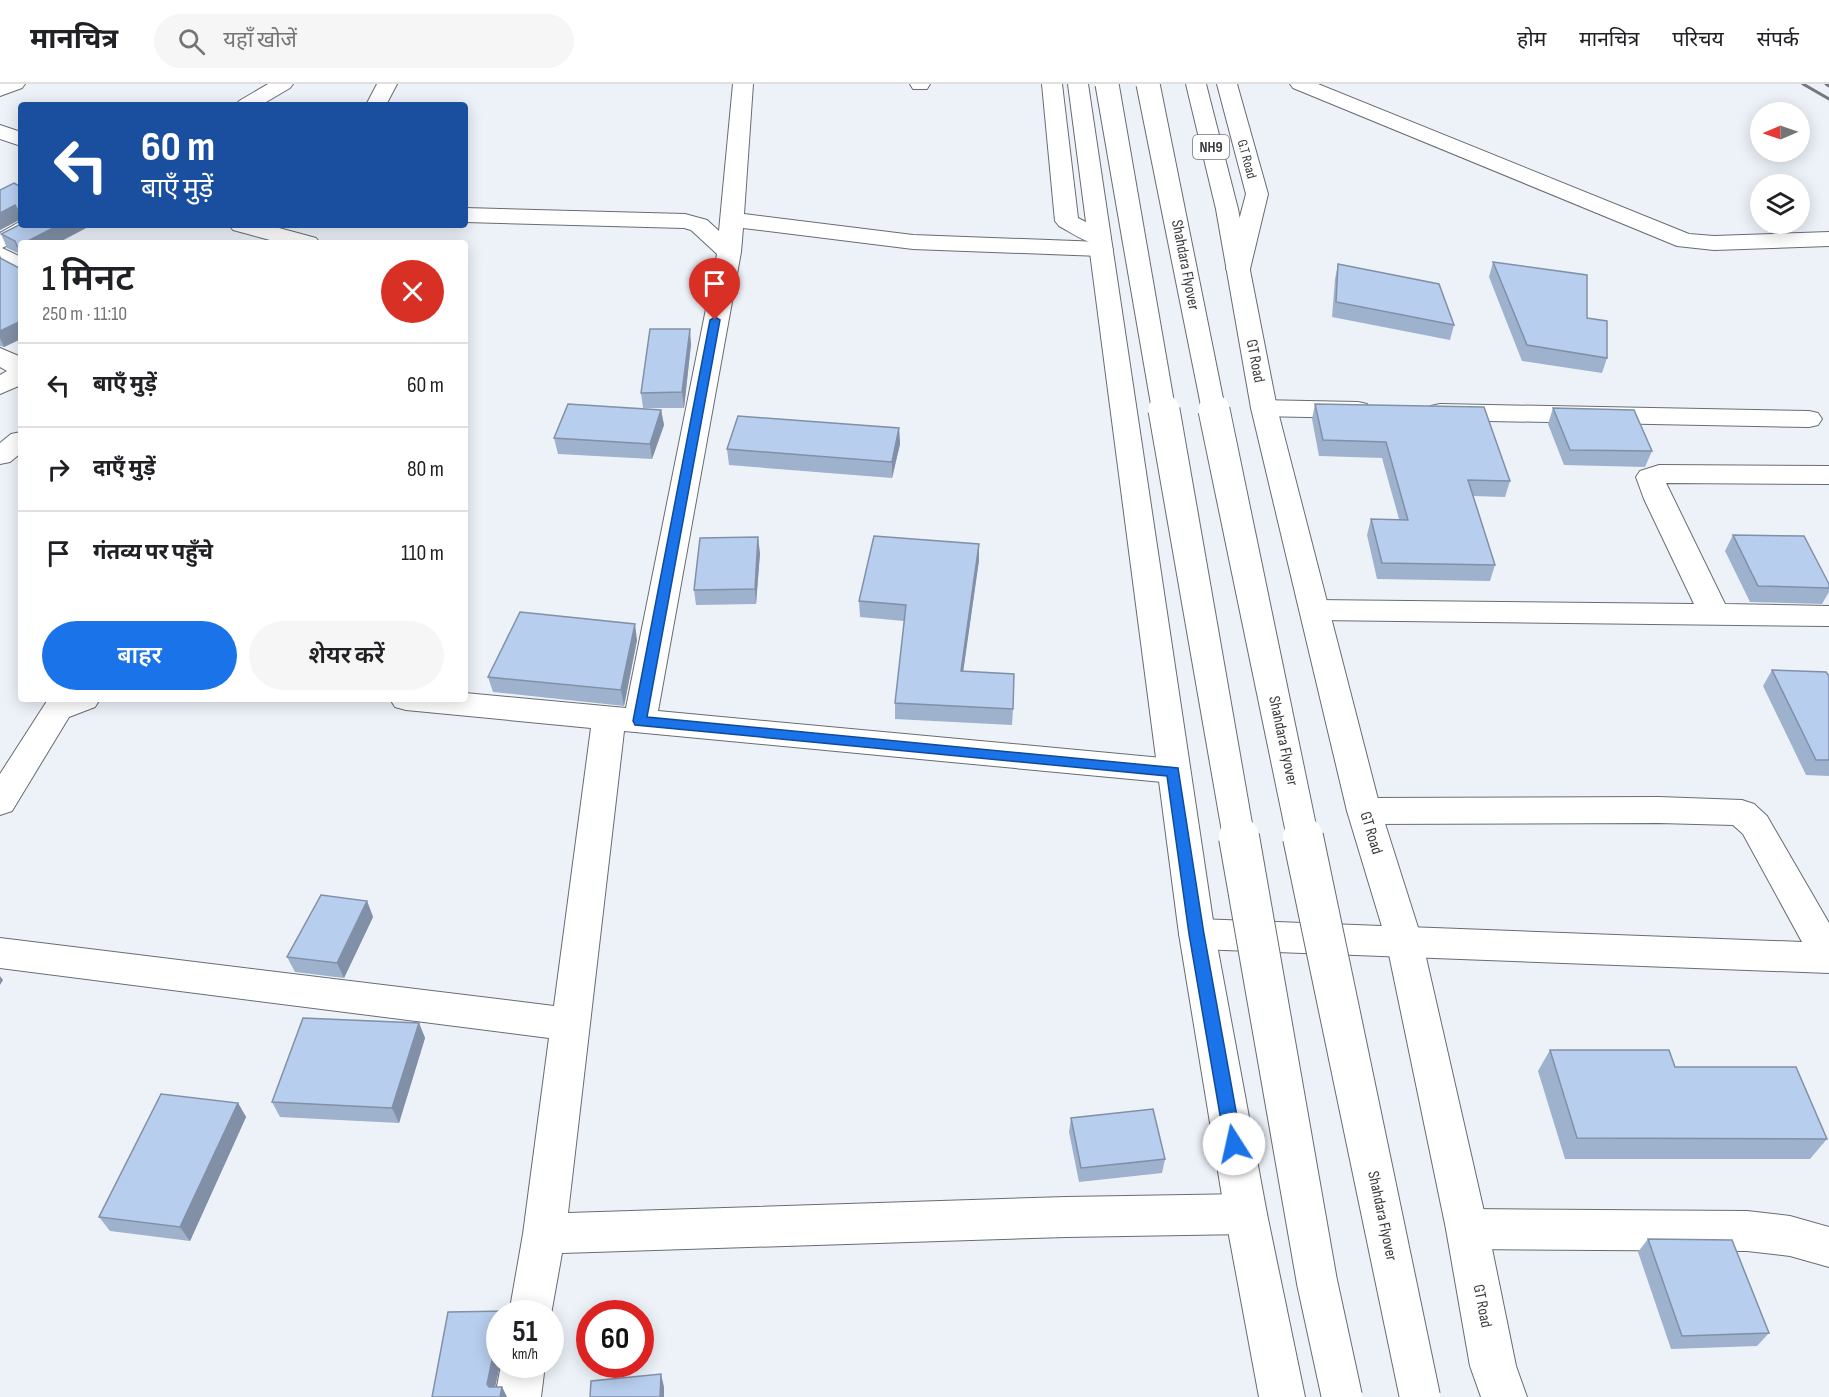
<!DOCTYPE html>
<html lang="hi">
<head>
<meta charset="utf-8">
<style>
  body { margin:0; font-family:"Sofia Sans Condensed","Noto Sans Devanagari",sans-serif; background:#f6f6f6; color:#202124; height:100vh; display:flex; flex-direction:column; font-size:22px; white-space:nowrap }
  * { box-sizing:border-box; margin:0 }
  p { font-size:20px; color:#757577 }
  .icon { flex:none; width:33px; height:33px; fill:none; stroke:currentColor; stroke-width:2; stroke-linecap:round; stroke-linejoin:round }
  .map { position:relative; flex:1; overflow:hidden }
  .panel { position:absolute; left:18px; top:156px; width:450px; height:462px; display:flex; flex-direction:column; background:#fff; border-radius:6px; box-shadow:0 3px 15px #0003 }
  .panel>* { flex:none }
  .banner { position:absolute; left:18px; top:18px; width:450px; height:126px; border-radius:6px; box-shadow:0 3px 15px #0003; background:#1a4fa0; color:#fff; overflow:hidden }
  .needle { width:39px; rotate:268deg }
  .fabs { position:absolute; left:1750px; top:18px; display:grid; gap:12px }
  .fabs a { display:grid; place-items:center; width:60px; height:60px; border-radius:50%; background:#fff; box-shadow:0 3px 15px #0003; font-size:30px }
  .speed { position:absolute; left:486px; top:1216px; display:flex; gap:12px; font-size:30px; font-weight:700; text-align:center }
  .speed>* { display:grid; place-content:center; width:78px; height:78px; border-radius:50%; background:#fff; box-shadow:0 3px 15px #0003; line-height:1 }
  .speed small { font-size:15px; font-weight:400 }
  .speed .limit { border:9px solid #d22; background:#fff; color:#111 }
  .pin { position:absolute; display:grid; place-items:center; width:51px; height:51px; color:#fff; margin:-62px -26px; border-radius:50% 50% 50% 0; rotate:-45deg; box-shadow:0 0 6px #0007 }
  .pin .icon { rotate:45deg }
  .me { position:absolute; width:66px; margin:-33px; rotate:350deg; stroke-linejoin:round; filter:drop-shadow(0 0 4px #0008) }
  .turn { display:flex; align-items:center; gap:21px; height:126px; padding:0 24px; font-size:27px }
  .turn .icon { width:78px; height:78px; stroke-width:2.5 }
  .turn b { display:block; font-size:42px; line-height:51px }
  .round { display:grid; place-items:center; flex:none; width:63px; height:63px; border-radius:32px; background:#f6f6f6 }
  .overview { display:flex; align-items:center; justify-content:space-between; height:102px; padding:0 24px }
  h1 { font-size:36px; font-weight:600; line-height:45px }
  .primary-button { display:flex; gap:12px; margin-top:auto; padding:12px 24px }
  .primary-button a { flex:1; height:69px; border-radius:36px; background:#1a73e8; color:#fff; font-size:24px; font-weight:600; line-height:69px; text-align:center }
  .primary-button a+a { background:#f6f6f6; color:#202124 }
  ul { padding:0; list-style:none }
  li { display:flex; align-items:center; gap:18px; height:84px; padding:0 24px; border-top:2px solid #e0e0e0 }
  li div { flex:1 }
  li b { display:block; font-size:22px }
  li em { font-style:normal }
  header { display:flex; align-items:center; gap:36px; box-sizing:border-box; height:84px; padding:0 30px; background:#fff; border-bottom:2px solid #e0e0e0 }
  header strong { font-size:28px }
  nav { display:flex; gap:33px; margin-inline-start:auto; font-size:21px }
  .search { width:420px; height:54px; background:#f6f6f6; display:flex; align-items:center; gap:15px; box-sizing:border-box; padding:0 21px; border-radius:33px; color:#757577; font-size:22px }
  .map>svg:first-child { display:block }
</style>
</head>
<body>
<header>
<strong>मानचित्र</strong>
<div class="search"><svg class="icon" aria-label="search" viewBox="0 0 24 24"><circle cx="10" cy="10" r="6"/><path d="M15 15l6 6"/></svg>यहाँ खोजें</div>
<nav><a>होम</a><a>मानचित्र</a><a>परिचय</a><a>संपर्क</a></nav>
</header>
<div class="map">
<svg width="1829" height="1313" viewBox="0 0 1829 1313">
  <rect width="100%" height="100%" fill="#edf2f9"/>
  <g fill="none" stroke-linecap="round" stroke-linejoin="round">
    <g stroke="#686c72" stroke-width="2">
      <g id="minor">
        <polygon points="0,0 25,0 22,4 0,12"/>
        <polygon points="268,0 293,0 290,4 261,21 236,21 239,17"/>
        <polygon points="377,0 397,0 386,21 366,21"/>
        <polygon points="733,0 753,0 744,130 913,151 1101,158 1109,160 1113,165 1109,170 1101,172 913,165 743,144 741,168 658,627 1173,675 1185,678 1190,687 1185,696 1173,699 624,647 568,1129 1066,1113 1246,1110 1261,1116 1267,1130 1261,1144 1246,1150 1066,1153 562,1169 550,1236 550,1230 509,1230 523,1150 549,954 0,884 0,854 554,922 591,644 406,626 395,623 390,615 465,615 465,609 626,624 717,170 691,146 684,144 465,138 465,124 685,130 707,136 719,147"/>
        <polygon points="910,0 930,0 927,5 913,5"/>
        <polygon points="1290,0 1318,0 1689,150 1714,152 1829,148 1829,162 1714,166 1677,162 1293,4"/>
        <polygon points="0,41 21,48 21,62 0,55"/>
        <polygon points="21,137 21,141 43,141 39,146 2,164 21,173 21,189 0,180 0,149"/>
        <polygon points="229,141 268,141 316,154 320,159 281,159 233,146"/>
        <polygon points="0,264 21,273 21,301 0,310 0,291 7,287 0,283"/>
        <polygon points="1264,316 1358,318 1367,320 1371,326 1367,332 1358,334 1264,332 1255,330 1251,324 1255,318"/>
        <polygon points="1440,320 1809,327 1818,329 1822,335 1818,341 1809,343 1440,336 1431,334 1427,328 1431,322"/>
        <polygon points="21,348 21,369 10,378 0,380 0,359 11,350"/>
        <polygon points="1659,381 1829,382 1829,400 1666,399 1725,520 1829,522 1829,542 1315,536 1304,533 1300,526 1304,519 1315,516 1694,520 1644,415 1636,393 1640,387"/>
        <polygon points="51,615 100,615 95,623 69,633 12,727 0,731 0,690 47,617"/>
        <polygon points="1659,713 1742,716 1754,720 1767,732 1829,839 1829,889 1197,865 1184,861 1179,850 1184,839 1197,835 1802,858 1743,750 1733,741 1659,739 1364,740 1352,736 1347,727 1352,718 1364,714"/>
        <polygon points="1467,1125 1747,1127 1790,1132 1829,1143 1829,1183 1790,1172 1747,1167 1467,1165 1452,1159 1446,1145 1452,1131"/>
        <polygon points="501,1281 545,1281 541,1313 495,1313"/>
      </g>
    </g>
    <g stroke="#686c72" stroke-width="2">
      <g id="secondary">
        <path d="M1042 0H1062L1078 134 1107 149 1111 154 1107 159C1090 163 1074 150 1059 142L1055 137Z"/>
        <polygon points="1217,0 1237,0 1268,110 1250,185 1246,190 1238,192 1230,190 1226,185 1246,110"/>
      </g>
    </g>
    <g stroke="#686c72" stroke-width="2">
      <g id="primary">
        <polygon points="1068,0 1088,0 1215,850 1267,1130 1305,1313 1259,1313 1225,1130 1179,850"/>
        <polygon points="1186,0 1206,0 1238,125 1277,324 1381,727 1422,856 1488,1145 1516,1282 1527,1313 1481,1313 1470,1282 1446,1145 1386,856 1347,727 1251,324 1216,125"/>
      </g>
    </g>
    <use href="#minor" fill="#fff" fill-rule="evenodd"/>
    <use href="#secondary" fill="#fff" fill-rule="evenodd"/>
    <use href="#primary" fill="#fff" fill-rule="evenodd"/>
    <g stroke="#74777b" stroke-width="3">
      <polyline points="1803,0 1829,15"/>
      <polyline points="1826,0 1829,2"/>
    </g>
    <g stroke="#686c72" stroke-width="25" stroke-linecap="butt">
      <g id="trunk-bridge-far2">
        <polyline points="1107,0 1164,328"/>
        <polyline points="1148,0 1214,328"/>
      </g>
    </g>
    <g stroke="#686c72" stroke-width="33" stroke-linecap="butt">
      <g id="trunk-bridge-far1">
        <polyline points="1164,326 1239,755"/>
        <polyline points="1214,326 1303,755"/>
      </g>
    </g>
    <g stroke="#686c72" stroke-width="42" stroke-linecap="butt">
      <g id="trunk-bridge">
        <polyline points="1239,753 1317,1198 1342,1313"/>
        <polyline points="1303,753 1420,1313"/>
      </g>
    </g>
    <use href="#trunk-bridge-far2" stroke="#fff" stroke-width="23"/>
    <use href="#trunk-bridge-far1" stroke="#fff" stroke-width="31"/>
    <use href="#trunk-bridge" stroke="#fff" stroke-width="40"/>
  </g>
  <g fill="#9eb1cd">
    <polygon points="21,103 21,135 0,146 0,106"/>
    <polygon points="88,143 21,172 20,170 7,164 1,150"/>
    <polygon points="0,171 2,175 21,185 21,255 4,263 0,262"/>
    <polygon points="1493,178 1587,234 1607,274 1602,289 1522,277 1489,193"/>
    <polygon points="1338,180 1454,241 1450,256 1332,233 1335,195"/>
    <polygon points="691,260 684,324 643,324 641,309"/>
    <polygon points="1315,320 1510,397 1505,413 1473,412 1495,481 1490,497 1377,495 1367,451 1371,435 1399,435 1382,374 1319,372 1312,335"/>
    <polygon points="1553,324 1652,367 1645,383 1564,381 1548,340"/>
    <polygon points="661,326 664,341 652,375 558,370 554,354"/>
    <polygon points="899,344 900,360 892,394 729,381 727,365"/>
    <polygon points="1733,451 1829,500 1829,508 1822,520 1750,518 1725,467"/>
    <polygon points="979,460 979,476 963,587 1013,625 1012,641 895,635 895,619 904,537 860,533 859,517"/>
    <polygon points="760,469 756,520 696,521 694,506"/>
    <polygon points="637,556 624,622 493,608 488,593"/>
    <polygon points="1772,586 1829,592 1829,692 1806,691 1763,602"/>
    <polygon points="367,817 373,833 344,894 295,888 287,873"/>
    <polygon points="419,939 425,954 399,1039 280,1033 272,1018"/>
    <polygon points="1550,966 1675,983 1827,1055 1810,1075 1565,1075 1538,987"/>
    <polygon points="238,1019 246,1033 190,1157 110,1147 99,1133"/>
    <polygon points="1071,1034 1165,1075 1162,1089 1079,1098 1069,1048"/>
    <polygon points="1648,1155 1769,1249 1757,1262 1671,1265 1638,1168"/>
    <polygon points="514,1227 515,1230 500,1230 500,1280 495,1303 502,1303 507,1313 432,1313 448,1228"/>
  </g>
  <g fill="#8190a7">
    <polygon points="15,121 21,135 0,146 0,129"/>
    <polygon points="59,141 87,141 88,143 58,159 24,159"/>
    <polygon points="21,160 21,172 17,162"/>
    <polygon points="21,237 21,255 4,263 0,254 0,247"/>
    <polygon points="690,245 691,260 684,324 682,308"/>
    <polygon points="661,326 664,341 652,375 650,360"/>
    <polygon points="899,344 900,360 892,394 892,378"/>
    <polygon points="758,453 760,469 756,520 755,505"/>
    <polygon points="979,460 979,476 961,603 961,587"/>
    <polygon points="635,540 637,556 624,622 621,606"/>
    <polygon points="367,817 373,833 344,894 337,879"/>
    <polygon points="0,892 3,896 0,901"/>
    <polygon points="419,939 425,954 399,1039 392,1024"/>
    <polygon points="238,1019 246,1033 190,1157 180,1143"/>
    <polygon points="494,1267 500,1280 493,1313 487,1300"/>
    <polygon points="661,1290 664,1303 664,1313 660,1313"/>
    <polygon points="502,1303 507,1313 500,1313"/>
  </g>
  <g fill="#b8ceee" stroke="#8190a7" stroke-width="1.5">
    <polygon points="14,99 21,103 21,125 17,125 15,121 0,129 0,106"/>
    <polygon points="21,140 21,141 59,141 24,159 21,159 21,160 17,162 15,157 1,150"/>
    <polygon points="0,174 21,185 21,237 0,247"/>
    <polygon points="1493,178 1587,191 1587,234 1607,237 1607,274 1527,261"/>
    <polygon points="1338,180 1439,200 1454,241 1336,218"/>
    <polygon points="650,245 690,245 682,308 641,309"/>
    <polygon points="568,320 661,326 650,360 554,354"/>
    <polygon points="1315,320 1484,323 1510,397 1468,396 1495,481 1382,479 1371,435 1408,436 1386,358 1323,356"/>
    <polygon points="1553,324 1634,326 1652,367 1570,366"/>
    <polygon points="738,332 899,344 892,378 727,365"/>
    <polygon points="1733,451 1804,452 1829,500 1829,504 1758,502"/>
    <polygon points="874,452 979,460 961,587 1014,590 1013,625 895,619 906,521 859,517"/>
    <polygon points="758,453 755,505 694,506 700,454"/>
    <polygon points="520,528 635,540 621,606 488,593"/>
    <polygon points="1772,586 1826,588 1829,592 1829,676 1816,676"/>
    <polygon points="321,811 367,817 337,879 287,873"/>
    <polygon points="303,934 419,939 392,1024 272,1018"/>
    <polygon points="1550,966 1669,966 1675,983 1796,983 1827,1055 1577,1054"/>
    <polygon points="161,1010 238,1019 180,1143 99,1133"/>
    <polygon points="1153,1025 1165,1075 1081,1084 1071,1034"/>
    <polygon points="1648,1155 1732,1156 1769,1249 1682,1252"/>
    <polygon points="514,1227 513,1230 500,1230 500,1266 494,1267 487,1300 489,1303 502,1303 500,1313 432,1313 448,1228"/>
    <polygon points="661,1290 660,1313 590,1313 591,1297"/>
  </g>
  <polygon fill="#1a73e8" stroke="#114b97" stroke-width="1.5" points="715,233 720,236 647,633 1178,684 1204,850 1242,1060 1240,1065 1234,1068 1228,1065 1225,1060 1189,850 1167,692 635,641 633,637 710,236"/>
  <g text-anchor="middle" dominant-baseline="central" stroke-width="4.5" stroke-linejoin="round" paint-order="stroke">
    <g font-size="14" fill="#383a3d" stroke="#fefefe">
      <text transform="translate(1247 75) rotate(75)">G.T Road</text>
    </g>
    <rect fill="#fefefe" stroke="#737577" stroke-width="1.5" x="1193" y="51" width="36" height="24" rx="4.5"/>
    <g font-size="15" font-weight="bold" fill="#383a3d">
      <text x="1211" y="63">NH9</text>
    </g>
    <g font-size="16" fill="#383a3d" stroke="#fefefe">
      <text transform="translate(1185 181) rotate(79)">Shahdara Flyover</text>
      <text transform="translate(1255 277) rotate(79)">GT Road</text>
      <text transform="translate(1283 657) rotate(78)">Shahdara Flyover</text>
      <text transform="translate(1371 749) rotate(73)">GT Road</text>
      <text transform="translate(1382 1132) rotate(78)">Shahdara Flyover</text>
      <text transform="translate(1482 1222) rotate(79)">GT Road</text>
    </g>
  </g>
</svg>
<div class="fabs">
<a><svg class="needle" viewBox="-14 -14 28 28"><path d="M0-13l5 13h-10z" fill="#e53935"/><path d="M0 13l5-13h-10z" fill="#757577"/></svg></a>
<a><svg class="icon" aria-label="layers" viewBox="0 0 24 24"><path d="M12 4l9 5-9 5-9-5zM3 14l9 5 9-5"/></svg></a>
</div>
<div class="speed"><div>51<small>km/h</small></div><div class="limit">60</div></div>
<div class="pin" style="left:715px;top:236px;background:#d93025"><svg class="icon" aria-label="arrive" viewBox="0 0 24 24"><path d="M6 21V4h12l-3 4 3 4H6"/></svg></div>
<svg class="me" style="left:1234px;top:1060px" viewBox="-20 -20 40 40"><circle r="19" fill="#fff"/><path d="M0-13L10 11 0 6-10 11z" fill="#1a73e8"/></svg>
<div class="banner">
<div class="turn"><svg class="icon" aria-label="left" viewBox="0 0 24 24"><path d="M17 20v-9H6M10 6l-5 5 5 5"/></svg><div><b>60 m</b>बाएँ मुड़ें</div></div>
</div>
<section class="panel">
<div class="overview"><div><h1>1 मिनट</h1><p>250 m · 11:10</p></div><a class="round" style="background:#d93025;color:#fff"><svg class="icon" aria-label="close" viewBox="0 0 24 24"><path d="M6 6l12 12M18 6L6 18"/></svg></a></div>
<ul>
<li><svg class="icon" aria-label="left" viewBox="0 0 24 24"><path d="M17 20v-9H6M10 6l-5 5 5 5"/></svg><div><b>बाएँ मुड़ें</b></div><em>60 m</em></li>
<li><svg class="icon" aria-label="right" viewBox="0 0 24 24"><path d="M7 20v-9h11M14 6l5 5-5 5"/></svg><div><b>दाएँ मुड़ें</b></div><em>80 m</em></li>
<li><svg class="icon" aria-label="arrive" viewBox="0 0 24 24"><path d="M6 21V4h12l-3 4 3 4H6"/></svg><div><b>गंतव्य पर पहुँचे</b></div><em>110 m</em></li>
</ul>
<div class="primary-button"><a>बाहर</a><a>शेयर करें</a></div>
</section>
</div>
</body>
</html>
